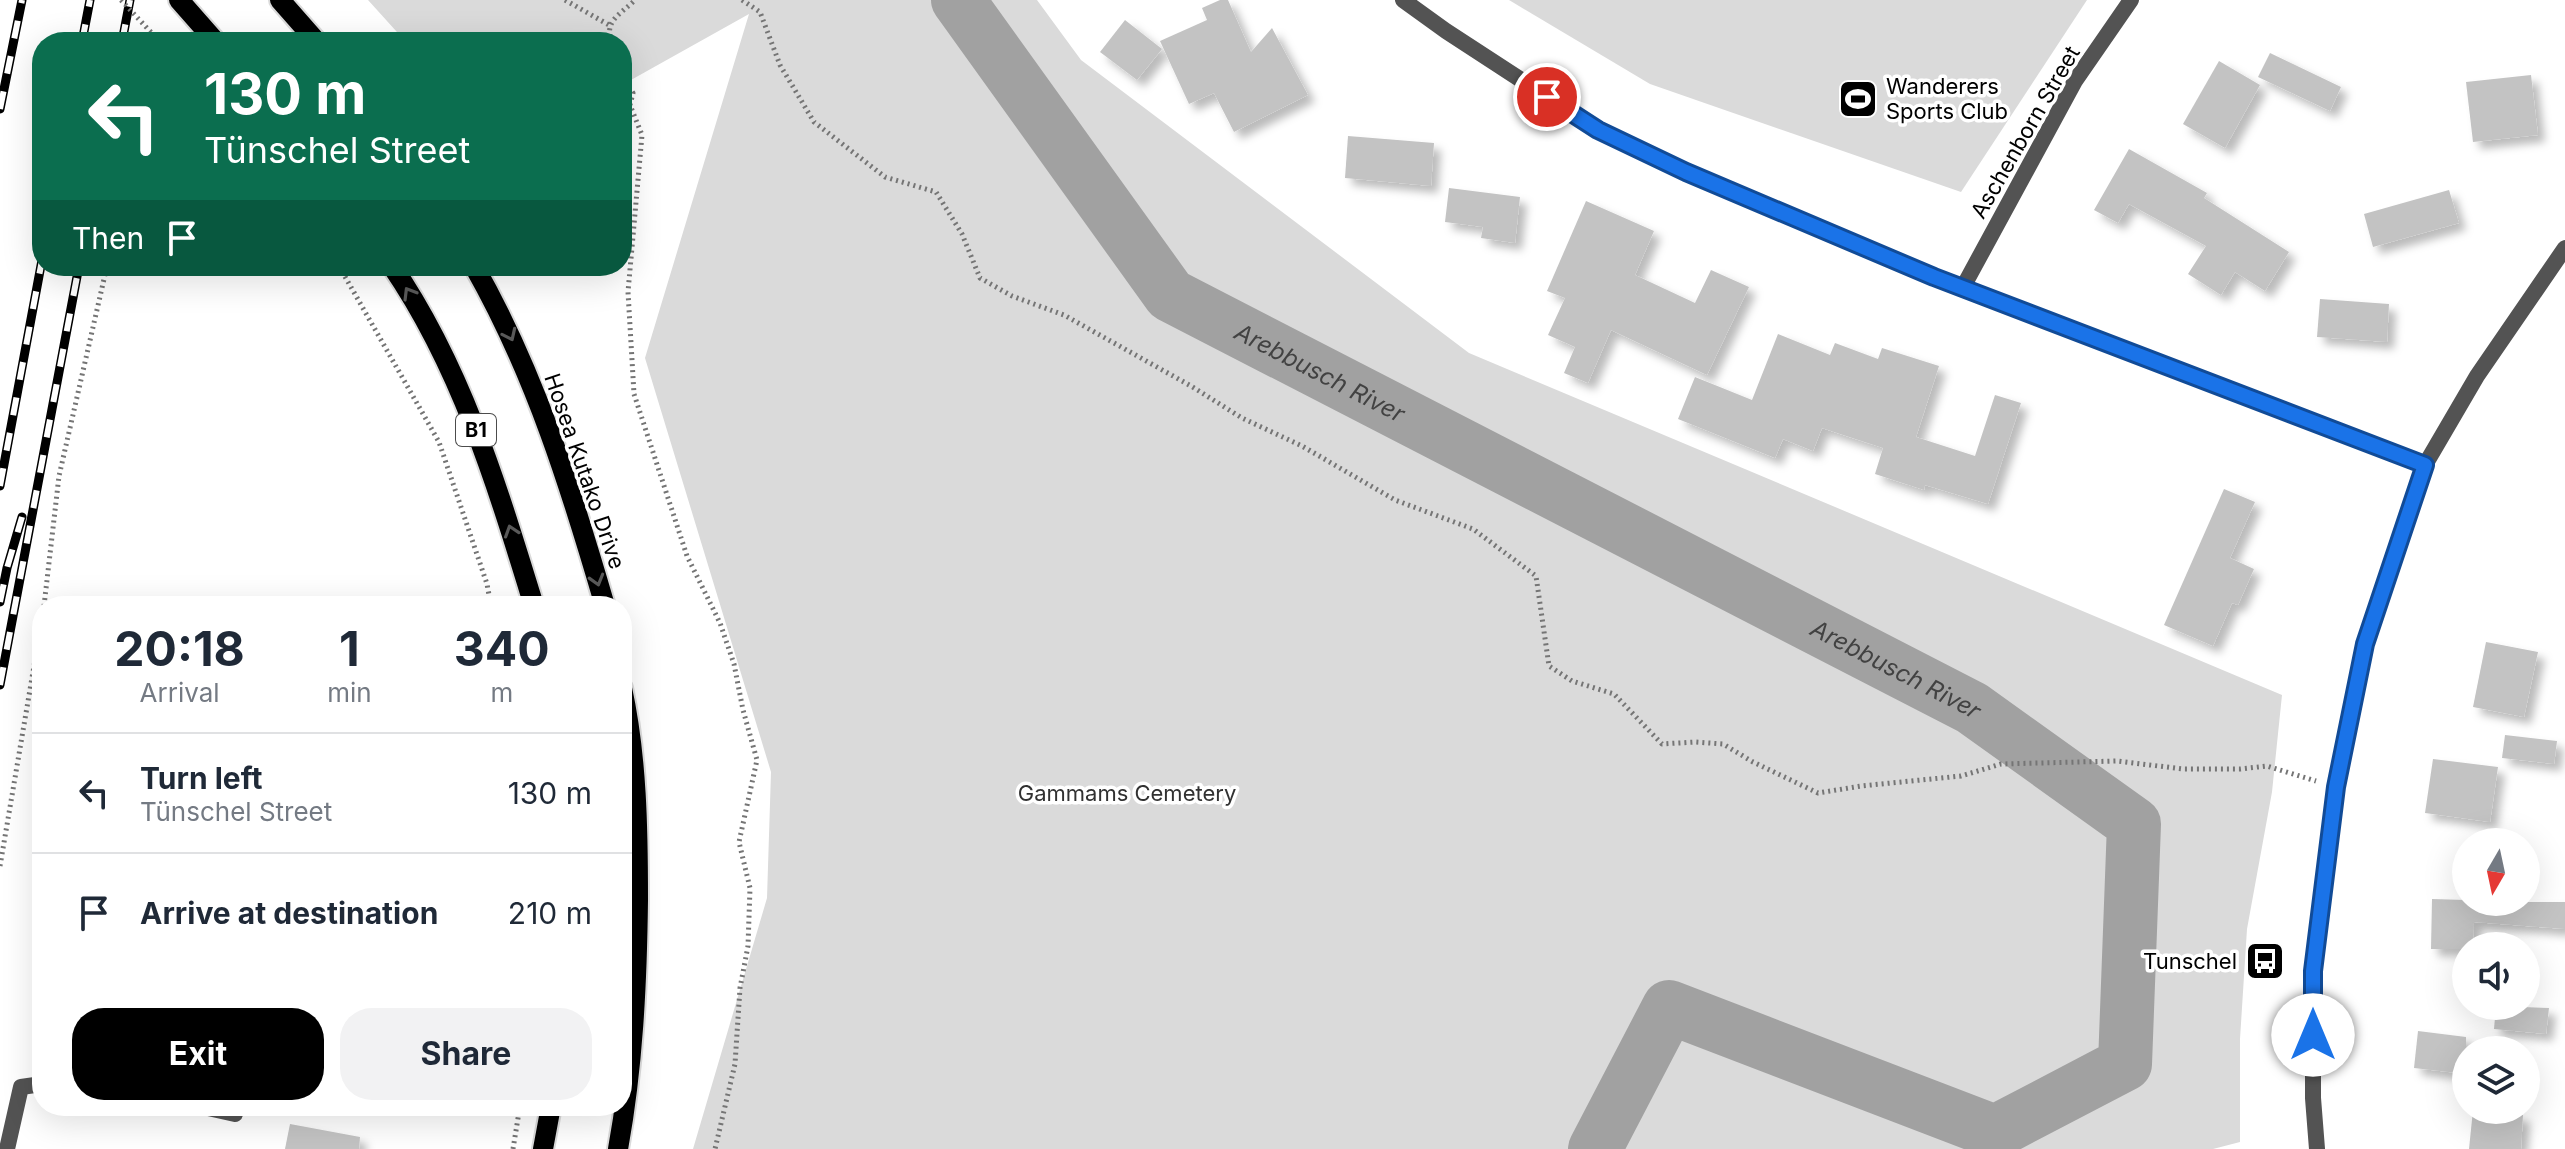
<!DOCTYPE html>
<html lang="en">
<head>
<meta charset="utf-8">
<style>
  body { margin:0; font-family:Inter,sans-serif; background:#f2f2f3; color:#1f2937; height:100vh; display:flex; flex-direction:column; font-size:30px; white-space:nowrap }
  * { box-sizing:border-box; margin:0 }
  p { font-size:26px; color:#747a83 }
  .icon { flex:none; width:44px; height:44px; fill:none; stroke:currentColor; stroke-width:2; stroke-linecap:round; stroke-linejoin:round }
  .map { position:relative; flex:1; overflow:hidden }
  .details { position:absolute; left:32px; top:596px; width:600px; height:520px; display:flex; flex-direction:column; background:#fff; border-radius:32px; box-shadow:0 8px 32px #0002 }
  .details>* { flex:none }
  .hud { position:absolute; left:32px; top:32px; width:600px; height:244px; border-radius:32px; box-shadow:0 8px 32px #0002; background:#0b6e4f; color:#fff; overflow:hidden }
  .needle { width:52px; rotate:189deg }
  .fabs { position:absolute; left:2452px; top:828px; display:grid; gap:16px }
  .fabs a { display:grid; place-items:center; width:88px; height:88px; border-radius:50%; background:#fff; box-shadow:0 8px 32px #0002; font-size:40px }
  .pin { position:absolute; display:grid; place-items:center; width:68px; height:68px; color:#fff; margin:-34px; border:4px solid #fff; border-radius:50%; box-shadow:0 2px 8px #0007 }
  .me { position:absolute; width:88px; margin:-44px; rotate:0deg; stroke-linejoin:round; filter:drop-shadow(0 0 6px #0008) }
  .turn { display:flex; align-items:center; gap:28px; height:168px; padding:0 40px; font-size:36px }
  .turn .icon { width:104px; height:104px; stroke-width:2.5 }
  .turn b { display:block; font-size:56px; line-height:68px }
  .then { display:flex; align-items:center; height:76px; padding:0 40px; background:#0003; gap:16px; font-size:30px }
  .eta { display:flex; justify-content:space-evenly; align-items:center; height:136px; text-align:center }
  .eta b { font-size:48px; font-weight:700; line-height:56px }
  .action { display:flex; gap:16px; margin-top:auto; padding:16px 40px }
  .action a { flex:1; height:92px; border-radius:32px; background:#000; color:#fff; font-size:32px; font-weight:700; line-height:92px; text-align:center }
  .action a+a { background:#f2f2f3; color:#1f2937 }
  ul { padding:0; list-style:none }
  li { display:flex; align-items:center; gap:24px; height:120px; padding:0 40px; border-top:2px solid #e0e1e3 }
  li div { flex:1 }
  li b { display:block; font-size:30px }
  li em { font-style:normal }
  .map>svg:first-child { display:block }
</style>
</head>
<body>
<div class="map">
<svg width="2565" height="1149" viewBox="0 0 2565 1149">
  <defs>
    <filter id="shadow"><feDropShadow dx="7" dy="7" stdDeviation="4" flood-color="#0004"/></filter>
  </defs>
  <rect width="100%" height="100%" fill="#fff"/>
  <g fill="#dadada">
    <polygon points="368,0 1037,0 1081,60 1469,353 2282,695 2272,792 2247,929 2240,1039 2240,1142 2213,1149 693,1149 767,898 771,772 645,358 749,14 622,85 622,42 406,42"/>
    <polygon points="1509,0 2087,0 1961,192 1650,84"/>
  </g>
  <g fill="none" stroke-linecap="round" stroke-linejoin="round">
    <path stroke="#a1a1a1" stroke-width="54" id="s1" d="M958 0 1170 295 1972 708 2134 824 2125 1064 1995 1132 1669 1007 1595 1149"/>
  </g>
  <g fill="#c3c3c3" filter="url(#shadow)">
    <polygon points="1220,0 1228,0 1251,52 1272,28 1308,95 1234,132 1214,93 1189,104 1160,41 1207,20 1202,8"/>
    <polygon points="1125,20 1162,49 1137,80 1100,52"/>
    <polygon points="2270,53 2341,87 2330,111 2258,77"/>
    <polygon points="2219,61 2260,85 2225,148 2183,124"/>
    <polygon points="2531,75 2538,135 2473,142 2466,82"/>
    <polygon points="1348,136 1434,143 1431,186 1345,178"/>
    <polygon points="2129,149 2207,193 2204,198 2289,252 2265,291 2235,272 2221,295 2188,274 2206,246 2129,204 2118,223 2094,210"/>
    <polygon points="1449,188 1520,197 1515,243 1481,238 1483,227 1445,222"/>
    <polygon points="2449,190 2459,223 2373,247 2364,214"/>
    <polygon points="1586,201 1654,231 1635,275 1695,303 1711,270 1749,287 1707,375 1611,330 1588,383 1564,373 1575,347 1548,335 1565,298 1547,291"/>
    <polygon points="2320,299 2389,304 2387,342 2317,337"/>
    <polygon points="1778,334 1830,355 1835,343 1878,359 1882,348 1939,366 1916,437 1975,456 1995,395 2021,403 1988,504 1925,485 1924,490 1875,474 1883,448 1822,428 1813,451 1783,439 1775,458 1678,419 1695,377 1752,400"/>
    <polygon points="2224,489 2255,502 2230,558 2254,569 2238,605 2232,603 2213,646 2164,625"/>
    <polygon points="2486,642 2538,652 2524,717 2473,707"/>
    <polygon points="2505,735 2557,741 2554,764 2502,758"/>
    <polygon points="2433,759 2498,767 2490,822 2425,813"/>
    <polygon points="2432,899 2466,900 2466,902 2565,902 2565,929 2474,922 2473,946 2466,946 2466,949 2431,949"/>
    <polygon points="2496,1006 2549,1008 2546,1034 2494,1029"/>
    <polygon points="2418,1031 2466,1037 2466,1074 2414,1068"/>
    <polygon points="2473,1110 2523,1115 2521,1149 2469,1149"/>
    <polygon points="290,1124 360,1137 359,1149 285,1149"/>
  </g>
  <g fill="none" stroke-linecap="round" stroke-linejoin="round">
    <g stroke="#dbdbdb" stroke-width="24">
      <g id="primary">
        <polyline points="179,0 216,42"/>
        <polyline points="280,0 317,42"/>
        <path d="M392 266C462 368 498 489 534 606"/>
        <path d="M474 266C535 373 571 489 605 606"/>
        <polyline points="543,1149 551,1106"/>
        <path d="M618 1149C633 1067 637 984 638 900 638 830 637 757 622 688"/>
      </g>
    </g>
    <g stroke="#757575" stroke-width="5" stroke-dasharray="2 4" stroke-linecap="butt">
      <polyline points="565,0 609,25"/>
      <polyline points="742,0 760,12 780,65 814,122 885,177 936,192 962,234 980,278 1012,296 1064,315 1191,386 1242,418 1302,446 1395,500 1473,529 1536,576 1549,666 1572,681 1614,694 1662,744 1695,742 1723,744 1753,762 1818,793 1861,786 1961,776 2001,764 2117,761 2183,769 2240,769 2267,766 2316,781"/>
      <path d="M612 42C603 21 621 14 635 0"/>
      <polyline points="622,77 633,93 630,105 642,135 628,292 634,394 687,556 720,623 734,664 743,710 757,760 739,842 750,888 748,946 740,988 735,1064 715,1149"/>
      <polyline points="339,266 439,442 487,584 491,606"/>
      <polyline points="44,606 59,476 107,266"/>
      <polyline points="0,866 42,619"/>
      <polyline points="513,1149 520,1106"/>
    </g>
    <g stroke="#535353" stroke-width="16">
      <polyline points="199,1106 235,1114"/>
      <polyline points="7,1149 21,1087 42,1084"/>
    </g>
    <g stroke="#535353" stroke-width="16">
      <polyline points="1403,0 1446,31 1598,130 1686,172 1962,289 2425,465"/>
      <polyline points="1962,289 2075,81 2131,0"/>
    </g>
    <polyline stroke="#535353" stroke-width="16" points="2317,1149 2313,1098 2313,971 2336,787 2365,644 2425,465 2477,376 2565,248"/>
    <use href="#primary" stroke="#000" stroke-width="20"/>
    <g stroke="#000" stroke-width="9">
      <g id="rail">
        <polyline points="82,42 90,0"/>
        <polyline points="122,42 130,0"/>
        <polyline points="0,109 22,0"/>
        <polyline points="0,486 42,260"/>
        <polyline points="0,602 7,568 22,517"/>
        <polyline points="0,685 79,266"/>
      </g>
    </g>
    <use href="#rail" stroke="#fff" stroke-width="6" stroke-dasharray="18" stroke-linecap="butt"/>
    <polyline stroke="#757575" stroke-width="5" stroke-dasharray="2 4" stroke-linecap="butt" points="121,0 160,42"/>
  </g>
  <defs><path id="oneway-chevron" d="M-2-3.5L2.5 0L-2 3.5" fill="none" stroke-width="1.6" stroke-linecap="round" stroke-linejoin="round" transform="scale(2)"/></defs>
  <g stroke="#595959">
    <use href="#oneway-chevron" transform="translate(409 293) rotate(-121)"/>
    <use href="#oneway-chevron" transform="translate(510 335) rotate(65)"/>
    <use href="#oneway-chevron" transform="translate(511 531) rotate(-108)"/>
    <use href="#oneway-chevron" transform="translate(597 580) rotate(74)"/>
  </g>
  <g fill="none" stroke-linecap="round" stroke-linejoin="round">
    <g stroke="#114b97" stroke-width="20">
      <polyline id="route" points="1547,97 1598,130 1686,172 1934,277 2425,465 2365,644 2336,787 2313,971 2313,1035"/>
    </g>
    <use href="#route" stroke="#1a73e8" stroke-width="14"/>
  </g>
  <defs>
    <g id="stadium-square" transform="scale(2)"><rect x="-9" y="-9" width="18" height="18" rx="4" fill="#000" stroke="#fff"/><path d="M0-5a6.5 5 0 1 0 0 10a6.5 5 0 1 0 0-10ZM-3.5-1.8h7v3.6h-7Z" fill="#fff"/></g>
    <g id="bus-square" transform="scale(2)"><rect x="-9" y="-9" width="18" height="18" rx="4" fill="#000" stroke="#fff"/><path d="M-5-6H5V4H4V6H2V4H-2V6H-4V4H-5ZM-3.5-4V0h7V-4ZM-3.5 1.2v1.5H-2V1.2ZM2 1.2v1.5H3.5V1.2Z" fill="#fff"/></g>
  </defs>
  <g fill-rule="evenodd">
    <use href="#stadium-square" x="1858" y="99"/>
    <use href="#bus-square" x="2265" y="961"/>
  </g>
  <g text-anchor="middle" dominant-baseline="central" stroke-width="7" stroke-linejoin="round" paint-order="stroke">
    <rect fill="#fff" stroke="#4c4c4c" stroke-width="2" x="456" y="414" width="40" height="32" rx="6"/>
    <g font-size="20" font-weight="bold" fill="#000">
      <text x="476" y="430">B1</text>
    </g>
    <g font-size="22" fill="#000" stroke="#fff" text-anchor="start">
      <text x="1886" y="86">Wanderers<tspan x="1886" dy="25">Sports Club</tspan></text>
      <text x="2237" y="961" text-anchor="end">Tunschel</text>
    </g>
    <g font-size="22" fill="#000" stroke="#fff">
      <text transform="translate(2025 132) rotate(-60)">Aschenborn Street</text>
      <text transform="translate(585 471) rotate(71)">Hosea Kutako Drive</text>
    </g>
    <g font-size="22" fill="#313131" stroke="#fff">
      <text x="1127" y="793">Gammams Cemetery</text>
    </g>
    <g font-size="24" font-style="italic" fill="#424242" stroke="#fff">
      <text stroke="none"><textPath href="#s1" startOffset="532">Arebbusch River</textPath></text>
      <text stroke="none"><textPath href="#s1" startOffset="1180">Arebbusch River</textPath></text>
    </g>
  </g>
</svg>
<div class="fabs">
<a><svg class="needle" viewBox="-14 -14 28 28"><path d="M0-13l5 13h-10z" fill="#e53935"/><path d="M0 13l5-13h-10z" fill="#747a83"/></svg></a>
<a><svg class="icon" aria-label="sound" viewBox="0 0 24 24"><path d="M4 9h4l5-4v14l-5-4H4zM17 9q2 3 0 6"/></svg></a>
<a><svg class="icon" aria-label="layers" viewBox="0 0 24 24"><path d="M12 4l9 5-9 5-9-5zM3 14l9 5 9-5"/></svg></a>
</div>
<div class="pin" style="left:1547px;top:97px;background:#d93025"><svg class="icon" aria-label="arrive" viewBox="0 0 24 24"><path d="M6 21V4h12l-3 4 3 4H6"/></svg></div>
<svg class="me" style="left:2313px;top:1035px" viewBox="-20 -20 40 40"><circle r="19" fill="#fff"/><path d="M0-13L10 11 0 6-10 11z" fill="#1a73e8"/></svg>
<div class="hud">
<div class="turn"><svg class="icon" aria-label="left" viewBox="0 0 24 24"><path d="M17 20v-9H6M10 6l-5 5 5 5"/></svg><div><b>130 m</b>Tünschel Street</div></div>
<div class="then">Then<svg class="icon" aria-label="arrive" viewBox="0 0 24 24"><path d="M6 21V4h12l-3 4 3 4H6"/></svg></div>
</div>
<section class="details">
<div class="eta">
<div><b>20:18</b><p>Arrival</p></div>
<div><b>1</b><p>min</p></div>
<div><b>340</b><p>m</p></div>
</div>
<ul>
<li><svg class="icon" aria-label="left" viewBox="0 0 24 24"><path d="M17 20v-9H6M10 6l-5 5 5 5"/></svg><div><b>Turn left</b><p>Tünschel Street</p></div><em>130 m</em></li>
<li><svg class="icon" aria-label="arrive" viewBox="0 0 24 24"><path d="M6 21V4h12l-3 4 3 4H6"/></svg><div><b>Arrive at destination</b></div><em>210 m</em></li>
</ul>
<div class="action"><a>Exit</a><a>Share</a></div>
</section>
</div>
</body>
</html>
